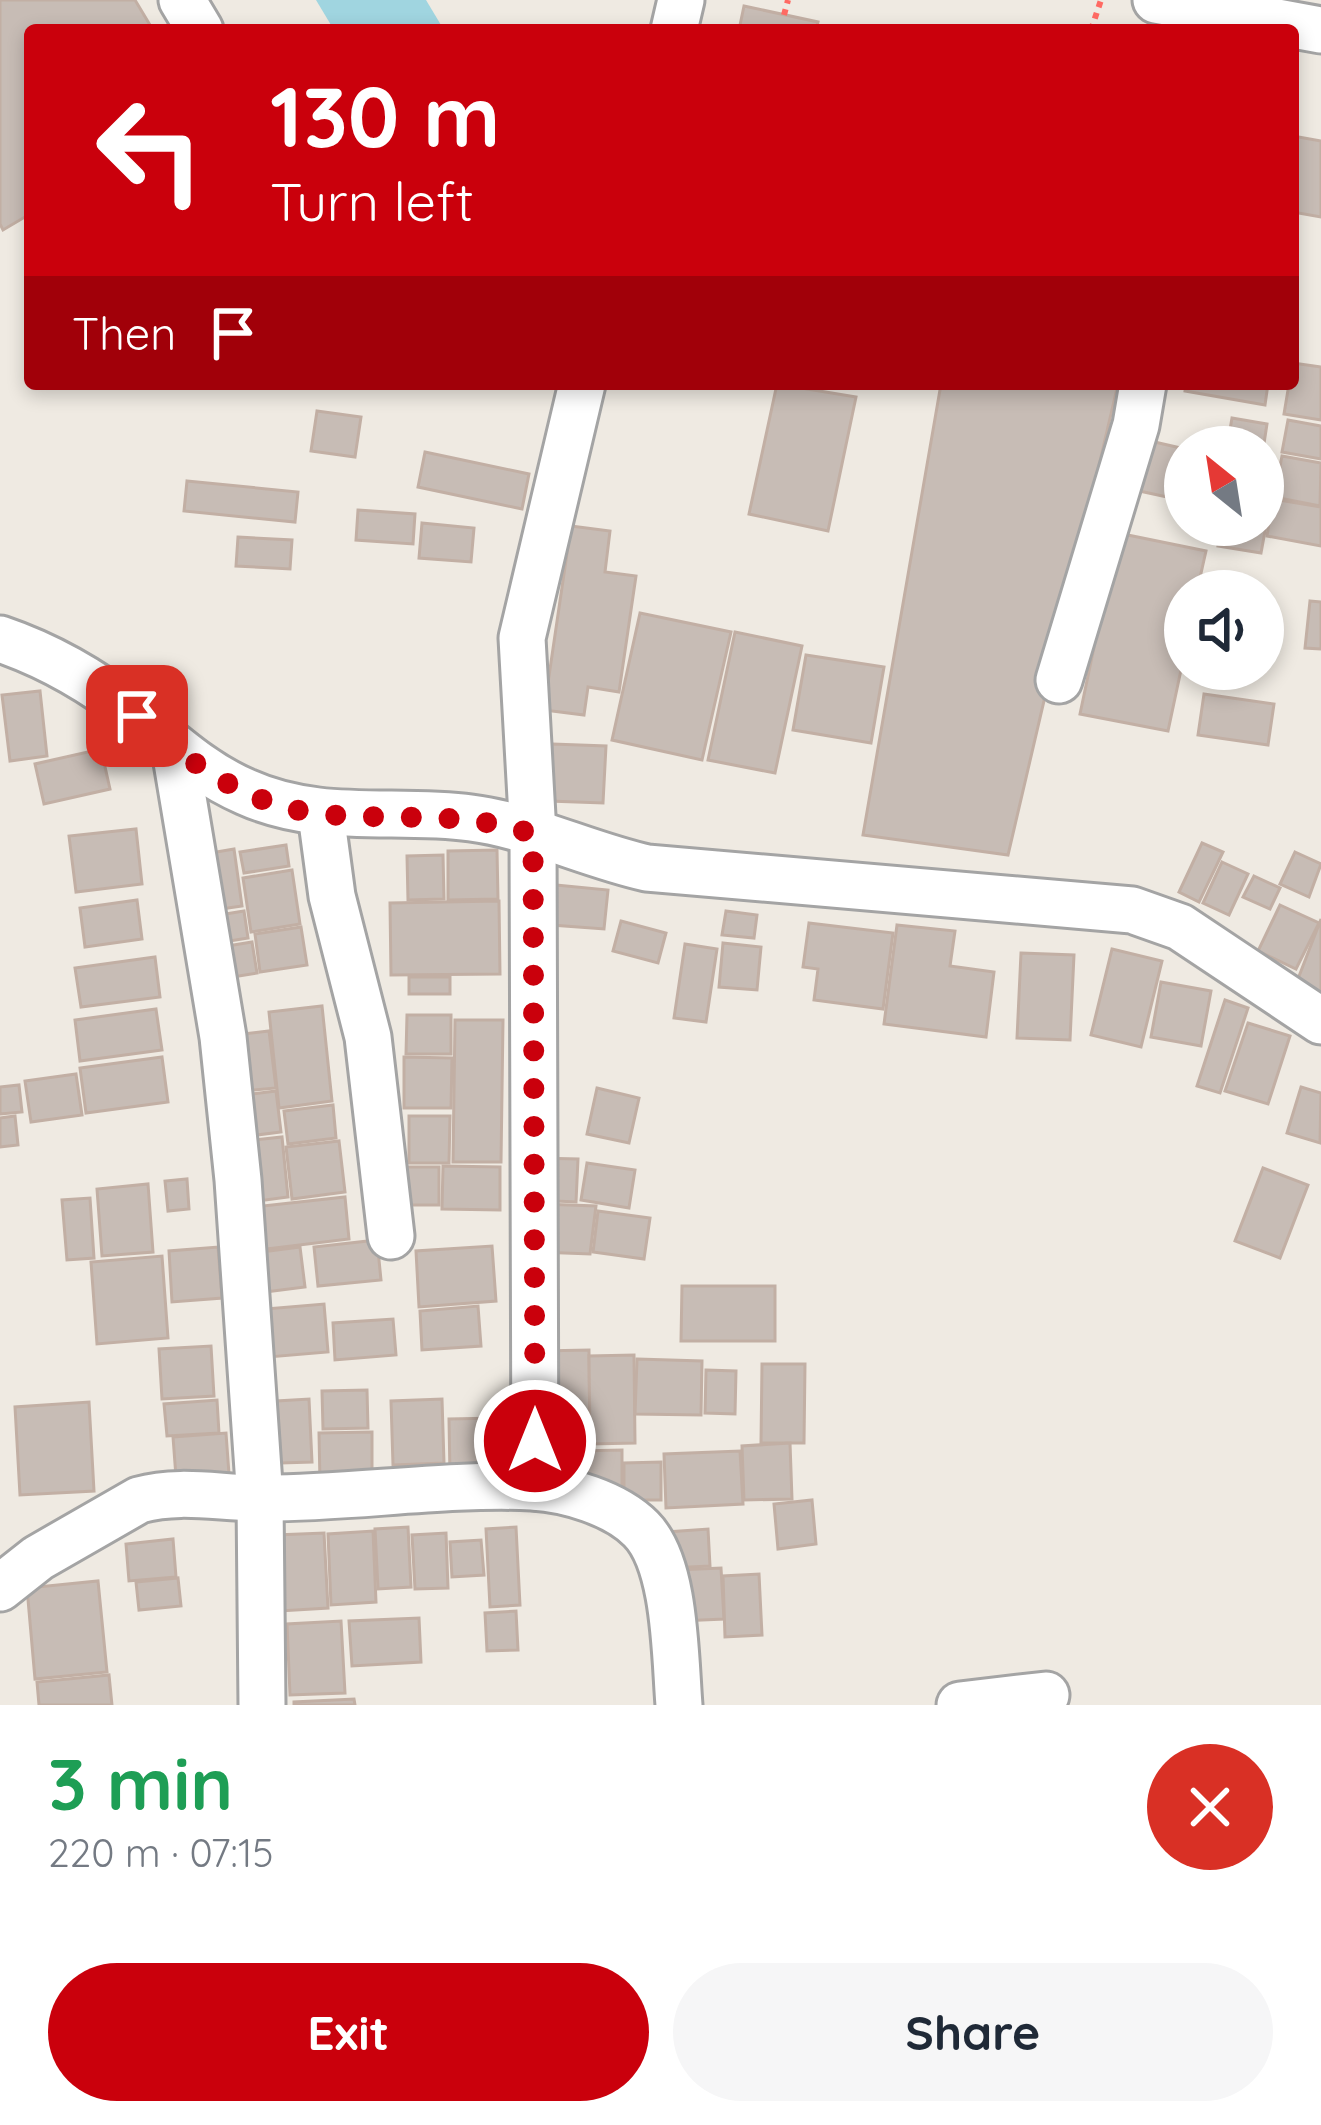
<!DOCTYPE html>
<html lang="en">
<head>
<meta charset="utf-8">
<style>
  body { margin:0; font-family:Quicksand,sans-serif; background:#f6f6f7; color:#1f2937; height:100vh; display:flex; flex-direction:column; font-size:45px; white-space:nowrap }
  * { box-sizing:border-box; margin:0 }
  p { font-size:39px; color:#747a83 }
  .icon { flex:none; width:66px; height:66px; fill:none; stroke:currentColor; stroke-width:2; stroke-linecap:round; stroke-linejoin:round }
  .map { position:relative; height:1705px; overflow:hidden }
  .sheet { display:flex; flex-direction:column; background:#fff; flex:1 }
  .sheet>* { flex:none }
  .hud { position:absolute; left:24px; top:24px; width:1275px; height:366px; border-radius:12px; box-shadow:0 6px 18px #0003; background:#ca000c; color:#fff; overflow:hidden }
  .needle { width:78px; rotate:330deg }
  .fabs { position:absolute; left:1164px; top:426px; display:grid; gap:24px }
  .fabs a { display:grid; place-items:center; width:120px; height:120px; border-radius:50%; background:#fff; box-shadow:0 6px 18px #0003; font-size:60px }
  .pin { position:absolute; display:grid; place-items:center; width:102px; height:102px; color:#fff; margin:-51px; border-radius:24px; box-shadow:0 6px 18px #0006 }
  .me { position:absolute; width:132px; margin:-66px; rotate:0deg; stroke-linejoin:round; filter:drop-shadow(0 0 9px #0008) }
  .turn { display:flex; align-items:center; gap:42px; height:252px; padding:0 48px; font-size:54px }
  .turn .icon { width:156px; height:156px; stroke-width:2.5 }
  .turn b { display:block; font-size:84px; line-height:102px }
  .then { display:flex; align-items:center; height:114px; padding:0 48px; background:#0003; gap:24px; font-size:45px }
  .round { display:grid; place-items:center; flex:none; width:126px; height:126px; border-radius:63px; background:#f6f6f7 }
  .summary { display:flex; align-items:center; justify-content:space-between; height:204px; padding:0 48px }
  h1 { font-size:72px; font-weight:700; line-height:90px; color:#1e9e55 }
  .primary-button { display:flex; gap:24px; margin-top:auto; padding:24px 48px }
  .primary-button a { flex:1; height:138px; border-radius:72px; background:#ca000c; color:#fff; font-size:48px; font-weight:700; line-height:138px; text-align:center }
  .primary-button a+a { background:#f6f6f7; color:#1f2937 }
  .map>svg:first-child { display:block }
</style>
</head>
<body>
<div class="map">
<svg width="1321" height="1705" viewBox="0 0 1321 1705">
  <rect width="100%" height="100%" fill="#efeae2"/>
  <polygon fill="#a0d5e0" points="316,0 426,0 444,30 334,30"/>
  <g fill="#c7bcb5" stroke="#c2afa4" stroke-width="3">
    <polygon points="0,0 135,0 153,30 30,30 30,214 3,230 0,224"/>
    <polygon points="744,6 818,22 816,30 739,30"/>
    <polygon points="1293,136 1321,141 1321,217 1293,212"/>
    <polygon points="1293,363 1321,367 1321,420 1284,414 1289,384 1293,384"/>
    <polygon points="777,384 856,397 828,531 749,514"/>
    <polygon points="941,384 1118,384 1008,855 863,835"/>
    <polygon points="1186,384 1268,384 1265,405 1185,391"/>
    <polygon points="317,411 361,417 355,457 311,451"/>
    <polygon points="1232,418 1267,424 1263,450 1263,447 1227,447"/>
    <polygon points="1288,420 1321,426 1321,459 1282,452"/>
    <polygon points="1146,440 1185,449 1185,501 1135,490"/>
    <polygon points="425,452 529,474 522,509 418,487"/>
    <polygon points="1282,456 1321,463 1320,506 1274,497"/>
    <polygon points="1263,467 1273,468 1267,501 1263,501"/>
    <polygon points="187,481 298,492 295,522 184,511"/>
    <polygon points="1273,499 1321,507 1321,546 1267,536"/>
    <polygon points="1263,503 1270,504 1261,553 1218,546 1222,525 1263,525"/>
    <polygon points="358,510 415,514 413,544 356,540"/>
    <polygon points="422,523 474,528 471,562 419,558"/>
    <polygon points="571,526 610,531 605,572 636,576 619,692 588,687 584,715 544,710"/>
    <polygon points="1118,533 1206,551 1197,591 1185,591 1185,651 1168,731 1080,714"/>
    <polygon points="238,537 292,540 290,569 236,566"/>
    <polygon points="1310,601 1321,602 1321,649 1305,648"/>
    <polygon points="640,613 731,632 702,760 612,740"/>
    <polygon points="735,632 802,646 775,773 708,760"/>
    <polygon points="806,655 884,667 871,743 793,730"/>
    <polygon points="40,691 47,756 10,761 2,695"/>
    <polygon points="1204,694 1274,704 1268,745 1198,735"/>
    <polygon points="552,744 606,746 603,803 549,801"/>
    <polygon points="101,749 110,789 44,804 35,764"/>
    <polygon points="136,829 142,884 76,892 69,836"/>
    <polygon points="1202,843 1223,852 1199,902 1179,892"/>
    <polygon points="286,845 289,866 244,873 240,852"/>
    <polygon points="234,849 242,906 207,911 199,855"/>
    <polygon points="497,850 498,899 448,900 448,851"/>
    <polygon points="1295,852 1321,864 1309,897 1280,884"/>
    <polygon points="443,855 444,899 408,900 407,856"/>
    <polygon points="1222,862 1248,874 1229,915 1203,903"/>
    <polygon points="292,870 300,924 251,932 243,878"/>
    <polygon points="1254,876 1280,888 1270,909 1243,897"/>
    <polygon points="556,885 608,890 604,929 552,925"/>
    <polygon points="137,900 142,939 85,947 80,908"/>
    <polygon points="499,901 500,974 391,975 390,903"/>
    <polygon points="1280,905 1319,923 1296,969 1258,951"/>
    <polygon points="244,911 248,938 211,944 207,917"/>
    <polygon points="726,911 757,915 754,938 722,935"/>
    <polygon points="1321,919 1321,993 1296,984"/>
    <polygon points="621,921 666,933 658,963 613,951"/>
    <polygon points="809,923 893,933 883,1009 814,1000 818,969 803,967"/>
    <polygon points="897,925 955,931 950,966 994,972 986,1037 884,1024"/>
    <polygon points="301,927 307,965 260,972 255,934"/>
    <polygon points="252,942 257,973 220,979 215,948"/>
    <polygon points="723,943 761,947 757,990 719,987"/>
    <polygon points="685,944 717,949 706,1022 674,1018"/>
    <polygon points="1112,949 1162,961 1141,1047 1091,1035"/>
    <polygon points="1021,953 1074,955 1070,1040 1017,1038"/>
    <polygon points="155,957 160,997 81,1007 75,968"/>
    <rect x="409" y="977" width="41" height="17"/>
    <polygon points="1161,982 1211,991 1201,1046 1151,1037"/>
    <polygon points="1225,1000 1248,1008 1220,1093 1197,1086"/>
    <polygon points="322,1006 332,1101 279,1108 269,1012"/>
    <polygon points="156,1009 162,1050 80,1061 75,1020"/>
    <polygon points="407,1015 451,1015 451,1054 406,1054"/>
    <polygon points="455,1020 503,1020 501,1162 453,1162"/>
    <polygon points="1248,1023 1290,1036 1268,1104 1225,1091"/>
    <polygon points="269,1031 276,1088 241,1091 234,1035"/>
    <polygon points="162,1057 168,1102 86,1113 80,1068"/>
    <polygon points="404,1057 452,1058 451,1108 404,1108"/>
    <polygon points="76,1074 82,1115 31,1122 25,1081"/>
    <polygon points="19,1085 22,1112 0,1114 0,1087"/>
    <polygon points="1301,1087 1321,1093 1320,1143 1287,1133"/>
    <polygon points="597,1088 639,1098 629,1143 587,1134"/>
    <polygon points="276,1091 281,1132 241,1137 236,1096"/>
    <polygon points="333,1105 336,1138 288,1144 284,1111"/>
    <polygon points="15,1116 18,1145 0,1147 0,1118"/>
    <polygon points="409,1116 450,1116 449,1163 409,1163"/>
    <polygon points="282,1137 288,1197 251,1202 245,1141"/>
    <polygon points="339,1141 345,1192 292,1199 286,1147"/>
    <polygon points="536,1158 578,1159 576,1202 534,1200"/>
    <polygon points="587,1163 635,1170 629,1208 581,1200"/>
    <polygon points="443,1166 500,1167 500,1210 442,1209"/>
    <polygon points="403,1167 439,1167 439,1205 402,1205"/>
    <polygon points="1263,1168 1308,1185 1280,1258 1235,1241"/>
    <polygon points="187,1179 189,1209 168,1211 165,1181"/>
    <polygon points="148,1184 153,1252 102,1256 97,1189"/>
    <polygon points="345,1197 349,1239 249,1251 244,1208"/>
    <polygon points="90,1198 94,1258 67,1260 62,1200"/>
    <polygon points="541,1204 596,1206 590,1254 539,1252"/>
    <polygon points="598,1211 650,1218 644,1259 593,1252"/>
    <polygon points="377,1240 381,1280 318,1286 314,1247"/>
    <polygon points="492,1246 496,1301 419,1307 416,1251"/>
    <polygon points="218,1247 222,1298 172,1302 169,1251"/>
    <polygon points="300,1247 305,1287 257,1293 253,1253"/>
    <polygon points="162,1256 168,1338 97,1344 91,1262"/>
    <polygon points="682,1286 775,1286 775,1341 681,1341"/>
    <polygon points="324,1304 328,1352 257,1358 253,1310"/>
    <polygon points="478,1306 481,1346 422,1350 420,1311"/>
    <polygon points="393,1319 396,1355 335,1360 333,1323"/>
    <polygon points="211,1346 214,1396 162,1399 159,1349"/>
    <polygon points="589,1350 590,1447 541,1448 540,1351"/>
    <polygon points="634,1355 635,1443 590,1444 589,1356"/>
    <polygon points="637,1359 702,1361 701,1415 635,1414"/>
    <polygon points="762,1364 805,1364 804,1443 761,1443"/>
    <polygon points="706,1370 736,1371 735,1414 705,1413"/>
    <polygon points="367,1390 368,1428 323,1429 322,1391"/>
    <polygon points="309,1399 312,1462 281,1463 277,1401"/>
    <polygon points="442,1399 444,1463 393,1465 391,1401"/>
    <polygon points="217,1400 219,1433 167,1436 164,1404"/>
    <polygon points="89,1402 94,1491 20,1495 15,1407"/>
    <polygon points="499,1418 501,1474 450,1476 449,1419"/>
    <polygon points="372,1432 372,1482 320,1483 319,1433"/>
    <polygon points="226,1433 229,1474 176,1477 173,1437"/>
    <polygon points="790,1443 792,1499 744,1500 742,1446"/>
    <polygon points="622,1450 622,1491 577,1492 577,1451"/>
    <polygon points="740,1451 743,1504 666,1508 664,1454"/>
    <polygon points="661,1462 661,1500 624,1500 624,1463"/>
    <polygon points="812,1500 816,1544 778,1549 774,1504"/>
    <polygon points="408,1527 411,1587 378,1589 375,1529"/>
    <polygon points="516,1527 520,1605 490,1607 486,1529"/>
    <polygon points="708,1529 710,1566 669,1568 667,1532"/>
    <polygon points="373,1531 376,1602 331,1605 328,1534"/>
    <polygon points="324,1533 328,1608 280,1611 276,1535"/>
    <polygon points="446,1533 448,1588 415,1589 412,1535"/>
    <polygon points="173,1539 176,1577 129,1581 126,1544"/>
    <polygon points="481,1540 484,1575 452,1577 450,1542"/>
    <polygon points="721,1568 724,1619 680,1621 677,1570"/>
    <polygon points="759,1574 762,1635 725,1637 723,1576"/>
    <polygon points="178,1578 181,1606 139,1610 136,1582"/>
    <polygon points="98,1581 107,1672 35,1679 27,1588"/>
    <polygon points="516,1611 518,1650 487,1651 485,1613"/>
    <polygon points="419,1618 421,1662 352,1666 349,1621"/>
    <polygon points="341,1621 345,1693 290,1695 287,1624"/>
    <polygon points="109,1675 112,1705 39,1705 37,1682"/>
    <polygon points="354,1699 355,1705 294,1705 294,1702"/>
  </g>
  <g fill="none" stroke-linecap="round" stroke-linejoin="round">
    <g stroke="#a4a4a4" stroke-width="51">
      <g id="minor">
        <polyline points="182,0 200,30"/>
        <polyline points="1156,0 1321,30"/>
        <polyline points="674,30 681,0"/>
        <path d="M0 639C50 656 93 681 135 714 172 744 202 773 246 792 319 825 395 808 471 818 528 825 588 855 647 868L1132 910 1180 927 1321 1021"/>
        <polyline points="1059,680 1136,425 1143,384"/>
        <polyline points="175,750 223,1037 238,1180 260,1499 262,1705"/>
        <polyline points="321,814 332,896 368,1037 391,1236"/>
        <polyline points="535,1487 533,834 522,638 582,384"/>
        <path d="M0 1588 38 1558 139 1500C183 1488 222 1499 266 1498 353 1498 445 1483 532 1487 567 1489 615 1503 641 1529 676 1564 675 1657 679 1705"/>
        <polyline points="960,1705 1046,1695"/>
      </g>
    </g>
    <g stroke="#ff6a63" stroke-width="6" stroke-dasharray="6 6" stroke-linecap="butt">
      <polyline points="784,15 788,0"/>
      <polyline points="1091,30 1101,0"/>
    </g>
    <use href="#minor" stroke="#fff" stroke-width="45"/>
  </g>
  <g fill="none" stroke-linecap="round" stroke-linejoin="round">
    <path stroke="#ca000c" stroke-width="21" stroke-dasharray="0 37.8" d="M137 716C189 763 249 807 322 814 394 821 463 810 533 834L535 1441"/>
  </g>
</svg>
<div class="fabs">
<a><svg class="needle" viewBox="-14 -14 28 28"><path d="M0-13l5 13h-10z" fill="#e53935"/><path d="M0 13l5-13h-10z" fill="#747a83"/></svg></a>
<a><svg class="icon" aria-label="sound" viewBox="0 0 24 24"><path d="M4 9h4l5-4v14l-5-4H4zM17 9q2 3 0 6"/></svg></a>
</div>
<div class="pin" style="left:137px;top:716px;background:#d93025"><svg class="icon" aria-label="arrive" viewBox="0 0 24 24"><path d="M6 21V4h12l-3 4 3 4H6"/></svg></div>
<svg class="me" style="left:535px;top:1441px" viewBox="-20 -20 40 40"><circle r="17" fill="#ca000c" stroke="#fff" stroke-width="3"/><path d="M0-11L8 9 0 5-8 9z" fill="#fff"/></svg>
<div class="hud">
<div class="turn"><svg class="icon" aria-label="left" viewBox="0 0 24 24"><path d="M17 20v-9H6M10 6l-5 5 5 5"/></svg><div><b>130 m</b>Turn left</div></div>
<div class="then">Then<svg class="icon" aria-label="arrive" viewBox="0 0 24 24"><path d="M6 21V4h12l-3 4 3 4H6"/></svg></div>
</div>
</div>
<section class="sheet">
<div class="summary"><div><h1>3 min</h1><p>220 m · 07:15</p></div><a class="round" style="background:#d93025;color:#fff"><svg class="icon" aria-label="close" viewBox="0 0 24 24"><path d="M6 6l12 12M18 6L6 18"/></svg></a></div>
<div class="primary-button"><a>Exit</a><a>Share</a></div>
</section>
</body>
</html>
